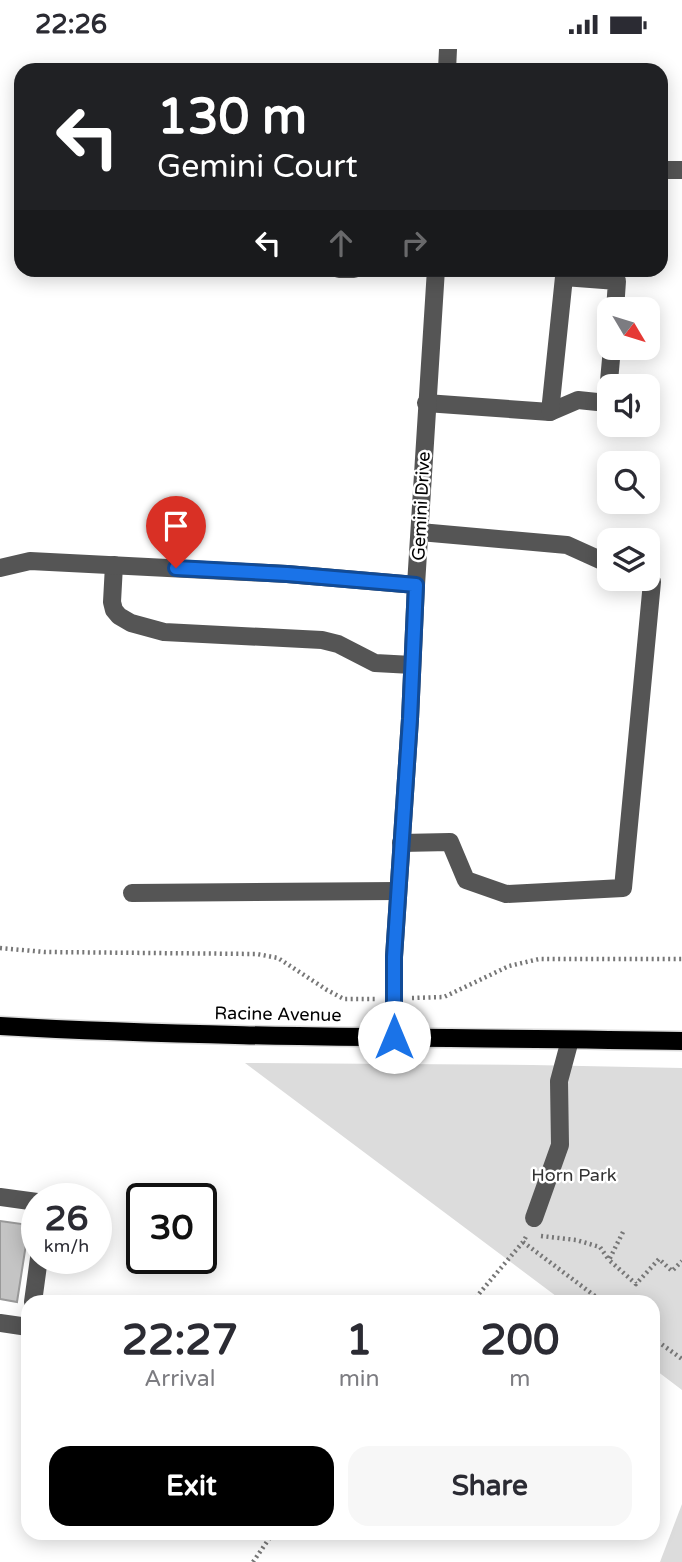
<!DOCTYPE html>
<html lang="en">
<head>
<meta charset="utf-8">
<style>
  body { margin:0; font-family:"Varela Round",sans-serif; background:#f7f7f7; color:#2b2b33; height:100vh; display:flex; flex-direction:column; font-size:26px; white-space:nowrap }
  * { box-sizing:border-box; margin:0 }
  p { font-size:23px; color:#7c7c81 }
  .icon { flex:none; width:38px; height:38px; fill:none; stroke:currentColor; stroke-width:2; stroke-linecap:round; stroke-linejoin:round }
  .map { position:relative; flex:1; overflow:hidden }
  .details { position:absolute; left:21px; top:1246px; width:639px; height:245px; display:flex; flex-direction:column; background:#fff; border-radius:21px; box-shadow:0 4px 18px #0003 }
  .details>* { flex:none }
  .banner { position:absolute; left:14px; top:14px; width:654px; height:214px; border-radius:21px; box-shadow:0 4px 18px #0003; background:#202124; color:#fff; overflow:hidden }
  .needle { width:46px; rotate:128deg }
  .controls { position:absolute; left:597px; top:248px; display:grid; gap:14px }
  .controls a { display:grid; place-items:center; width:63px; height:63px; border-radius:14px; background:#fff; box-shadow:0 4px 18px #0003; font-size:35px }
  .speed { position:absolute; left:21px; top:1134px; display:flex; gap:14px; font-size:35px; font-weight:700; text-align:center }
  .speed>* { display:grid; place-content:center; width:91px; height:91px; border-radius:50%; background:#fff; box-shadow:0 4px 18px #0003; line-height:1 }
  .speed small { font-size:18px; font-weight:400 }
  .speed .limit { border:4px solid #111; border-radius:10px; background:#fff; color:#111 }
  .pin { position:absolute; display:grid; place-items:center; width:60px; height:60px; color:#fff; margin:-72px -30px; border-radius:50% 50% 50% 0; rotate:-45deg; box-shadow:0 0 7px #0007 }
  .pin .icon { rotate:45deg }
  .me { position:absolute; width:77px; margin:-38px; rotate:0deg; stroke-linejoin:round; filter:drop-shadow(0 0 5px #0008) }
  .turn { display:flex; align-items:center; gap:24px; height:147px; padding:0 28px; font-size:32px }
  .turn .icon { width:91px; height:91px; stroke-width:2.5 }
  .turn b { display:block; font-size:49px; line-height:60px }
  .lanes { display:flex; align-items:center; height:66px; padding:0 28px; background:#0003; justify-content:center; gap:35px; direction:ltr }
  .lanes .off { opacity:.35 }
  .eta { display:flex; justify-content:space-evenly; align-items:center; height:119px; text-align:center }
  .eta b { font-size:42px; font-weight:700; line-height:49px }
  .action { display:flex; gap:14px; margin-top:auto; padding:14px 28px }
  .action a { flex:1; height:80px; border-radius:21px; background:#000; color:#fff; font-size:28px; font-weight:700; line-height:80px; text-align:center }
  .action a+a { background:#f7f7f7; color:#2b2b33 }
  .status { display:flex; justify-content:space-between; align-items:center; height:49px; padding:0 35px; background:#fff; direction:ltr }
  .status svg { height:19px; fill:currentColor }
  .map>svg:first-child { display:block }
</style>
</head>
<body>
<div class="status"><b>22:26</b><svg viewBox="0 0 49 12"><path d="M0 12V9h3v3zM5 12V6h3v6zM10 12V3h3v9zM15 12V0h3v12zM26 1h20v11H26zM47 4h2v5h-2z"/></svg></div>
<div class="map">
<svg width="682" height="1513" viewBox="0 0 682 1513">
  <rect width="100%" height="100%" fill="#fff"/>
  <g fill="#dcdcdc">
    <polygon points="245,1014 532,1016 682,1019 682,1341 653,1319 653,1253 564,1253"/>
    <polygon points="682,1455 682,1513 660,1513"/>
  </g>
  <polygon fill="#c4c4c4" stroke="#999" stroke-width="2" points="0,1172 29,1176 17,1253 0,1250"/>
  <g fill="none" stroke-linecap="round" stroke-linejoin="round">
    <g stroke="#dbdbdb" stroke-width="21">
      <path id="major" d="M0 977C227 990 455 988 682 992"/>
    </g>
    <g stroke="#777" stroke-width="4.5" stroke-dasharray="2 3.5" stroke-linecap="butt">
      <polyline points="0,899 45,903 257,905 278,909 327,941 344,950 376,950"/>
      <polyline points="412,949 444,948 509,917 539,910 682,910"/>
      <polyline points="623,1183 609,1211 636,1235 659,1210 672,1222 682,1212"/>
      <polyline points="541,1187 576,1191 600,1198 609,1211"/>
      <polyline points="523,1193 603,1253"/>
      <polyline points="472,1253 523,1193 527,1186"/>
      <polyline points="653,1289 682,1310"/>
      <polyline points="253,1513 273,1484"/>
    </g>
    <g stroke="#555" stroke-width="18">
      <polyline points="447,21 448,0"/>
      <polyline points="662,121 682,121"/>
      <polyline points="339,220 354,220"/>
      <polyline points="426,354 550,363 578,351 607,354 612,299"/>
      <polyline points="550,363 564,228 617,232 615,261"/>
      <polyline points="420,483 567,496 609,515"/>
      <polyline points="114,516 112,553 114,561 119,567 131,574 164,583 322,591 338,595 375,614 412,616"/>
      <polyline points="0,519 30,512 287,525 416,536"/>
      <polyline points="401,794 450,793 466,831 506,845 623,839 652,533 645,530"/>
      <polyline points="132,844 398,842"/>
      <polyline points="394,988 394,908 410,670 416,536 436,220"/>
      <polyline points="0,1148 37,1153"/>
      <polyline points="534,1169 560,1096 559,1032 570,991"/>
      <polyline points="33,1253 39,1209"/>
      <polyline points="0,1274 28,1278"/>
    </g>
    <use href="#major" stroke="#000" stroke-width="18"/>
  </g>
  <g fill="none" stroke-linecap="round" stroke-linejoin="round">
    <g stroke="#114b97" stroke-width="18">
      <polyline id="route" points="176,519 287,525 416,536 410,670 394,908 394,988"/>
    </g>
    <use href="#route" stroke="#1a73e8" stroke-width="12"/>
  </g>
  <g text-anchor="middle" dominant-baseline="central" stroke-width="5" stroke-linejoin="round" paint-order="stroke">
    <g font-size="18" fill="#000" stroke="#fff">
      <text transform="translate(421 457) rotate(-87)">Gemini Drive</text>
      <text transform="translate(278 965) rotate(1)">Racine Avenue</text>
    </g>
    <g font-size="18" fill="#333" stroke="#fff">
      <text x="574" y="1126">Horn Park</text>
    </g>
  </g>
</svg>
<div class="controls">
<a><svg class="needle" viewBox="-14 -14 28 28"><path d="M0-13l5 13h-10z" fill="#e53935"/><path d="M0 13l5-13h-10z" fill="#7c7c81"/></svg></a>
<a><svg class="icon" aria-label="sound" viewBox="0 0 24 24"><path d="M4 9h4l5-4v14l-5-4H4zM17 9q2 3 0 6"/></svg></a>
<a><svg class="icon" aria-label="search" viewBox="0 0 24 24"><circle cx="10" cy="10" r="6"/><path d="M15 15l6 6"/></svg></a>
<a><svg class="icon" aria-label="layers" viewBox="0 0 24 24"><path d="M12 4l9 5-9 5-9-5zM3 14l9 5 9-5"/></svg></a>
</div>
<div class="speed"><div>26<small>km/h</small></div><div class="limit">30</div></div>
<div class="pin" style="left:176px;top:519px;background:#d93025"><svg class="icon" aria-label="arrive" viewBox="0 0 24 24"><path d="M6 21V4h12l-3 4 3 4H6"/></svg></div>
<svg class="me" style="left:394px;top:988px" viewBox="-20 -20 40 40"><circle r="19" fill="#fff"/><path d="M0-13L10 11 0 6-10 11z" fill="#1a73e8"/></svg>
<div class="banner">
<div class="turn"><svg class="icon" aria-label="left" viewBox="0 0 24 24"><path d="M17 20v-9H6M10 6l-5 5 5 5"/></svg><div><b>130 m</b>Gemini Court</div></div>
<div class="lanes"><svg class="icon" aria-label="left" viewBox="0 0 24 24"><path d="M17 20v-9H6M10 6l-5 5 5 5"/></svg><svg class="icon off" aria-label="ahead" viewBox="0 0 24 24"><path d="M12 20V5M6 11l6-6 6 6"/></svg><svg class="icon off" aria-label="right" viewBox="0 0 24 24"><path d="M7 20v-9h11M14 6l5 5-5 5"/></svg></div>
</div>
<section class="details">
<div class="eta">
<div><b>22:27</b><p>Arrival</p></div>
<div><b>1</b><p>min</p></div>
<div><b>200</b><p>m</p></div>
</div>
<div class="action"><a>Exit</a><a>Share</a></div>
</section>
</div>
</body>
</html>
